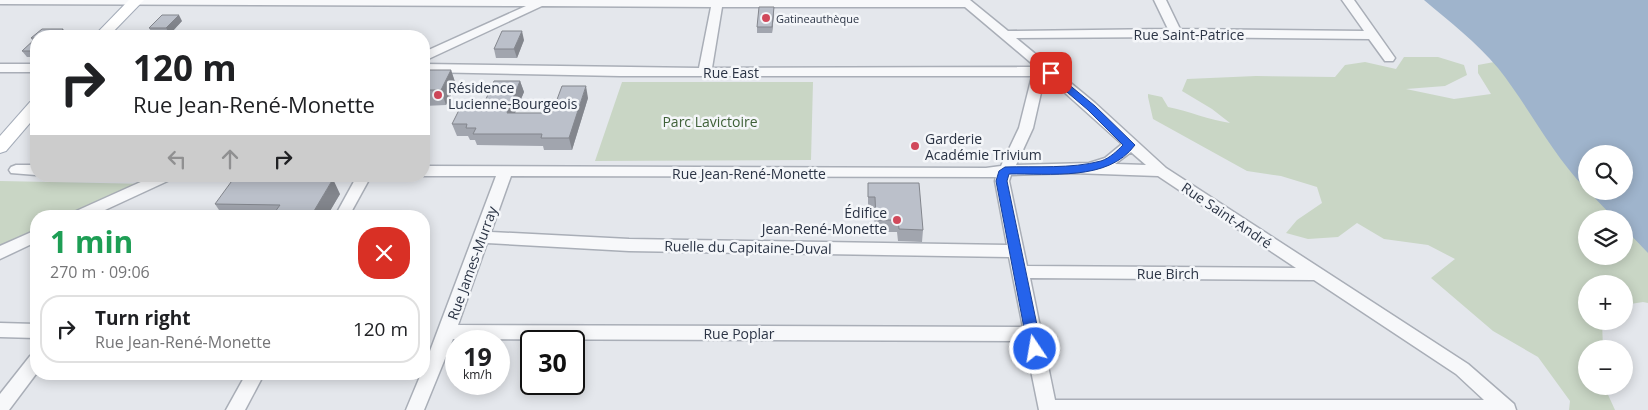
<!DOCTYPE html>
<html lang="en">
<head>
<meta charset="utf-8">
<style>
  body { margin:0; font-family:"Open Sans",sans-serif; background:#f2f2f2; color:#202124; height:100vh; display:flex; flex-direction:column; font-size:19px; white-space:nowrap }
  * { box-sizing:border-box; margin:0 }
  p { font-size:16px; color:#757577 }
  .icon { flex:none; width:28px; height:28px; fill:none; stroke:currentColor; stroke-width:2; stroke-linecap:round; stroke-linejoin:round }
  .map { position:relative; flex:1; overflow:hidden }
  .sheet { position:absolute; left:30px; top:210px; width:400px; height:170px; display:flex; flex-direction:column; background:#fff; border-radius:20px; box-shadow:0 2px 12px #0003 }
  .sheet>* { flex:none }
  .banner { position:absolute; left:30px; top:30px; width:400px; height:152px; border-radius:20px; box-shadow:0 2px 12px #0003; background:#fff; color:#202124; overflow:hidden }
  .tools { position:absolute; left:1578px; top:145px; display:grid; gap:10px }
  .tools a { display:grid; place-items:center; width:55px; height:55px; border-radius:50%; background:#fff; box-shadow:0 2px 12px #0003; font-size:25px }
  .speed { position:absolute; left:445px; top:330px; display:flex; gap:10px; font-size:25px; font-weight:700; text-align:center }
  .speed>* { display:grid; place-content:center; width:65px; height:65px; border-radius:50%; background:#fff; box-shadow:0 2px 12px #0003; line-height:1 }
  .speed small { font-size:12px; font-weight:400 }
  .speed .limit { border:2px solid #111; border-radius:8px; background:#fff; color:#111 }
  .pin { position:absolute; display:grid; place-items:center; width:42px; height:42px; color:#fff; margin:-21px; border-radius:10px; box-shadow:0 2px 8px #0006 }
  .me { position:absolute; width:55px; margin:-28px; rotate:348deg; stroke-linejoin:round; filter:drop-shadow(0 0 4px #0008) }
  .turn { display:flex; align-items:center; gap:18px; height:105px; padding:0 20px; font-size:22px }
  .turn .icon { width:65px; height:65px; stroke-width:2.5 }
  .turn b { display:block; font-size:35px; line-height:42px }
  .lanes { display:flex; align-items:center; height:48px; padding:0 20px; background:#0003; justify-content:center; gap:25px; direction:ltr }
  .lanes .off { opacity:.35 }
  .round { display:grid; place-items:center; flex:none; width:52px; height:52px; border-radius:20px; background:#f2f2f2 }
  .summary { display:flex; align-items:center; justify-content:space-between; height:85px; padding:0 20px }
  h1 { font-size:30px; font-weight:700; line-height:38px; color:#1e9e55 }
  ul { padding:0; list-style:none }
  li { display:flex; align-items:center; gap:15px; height:68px; margin:0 10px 8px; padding:0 10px; border:2px solid #e0e0e0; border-radius:20px }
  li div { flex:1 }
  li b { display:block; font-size:19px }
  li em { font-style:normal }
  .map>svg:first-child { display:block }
</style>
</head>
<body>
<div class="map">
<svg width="1648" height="410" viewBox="0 0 1648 410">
  <rect width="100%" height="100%" fill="#e4e7ec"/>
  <g fill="#c9d6c5" fill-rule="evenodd">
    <path d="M1404 57H1438L1464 65 1467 75 1445 86 1406 89 1454 99 1491 94 1478 73V65L1505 60 1586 170V191H1608L1648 229V303L1643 302 1624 305V284H1586V321H1602L1603 349H1586V386H1604L1615 410H1569L1570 401 1538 357 1493 331 1431 278 1455 259 1428 245 1384 239 1357 223 1338 237 1308 239 1286 233 1297 220 1322 203 1317 187 1281 176 1247 171 1153 119 1148 97V94L1162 97 1168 107C1189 111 1209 120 1230 123L1212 109 1182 91 1187 79 1256 76 1335 77 1345 65 1365 62 1396 69ZM1586 219H1624V256H1586Z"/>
    <polygon points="622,82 813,82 811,160 595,161"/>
    <polygon points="0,181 149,184 79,216 36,216 36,235 0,253"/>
  </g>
  <path fill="#9fb4cc" d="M1424 0H1648V253L1624 228V219H1615L1588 191H1624V154H1586V189C1551 153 1529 107 1498 68 1476 42 1450 22 1424 0Z"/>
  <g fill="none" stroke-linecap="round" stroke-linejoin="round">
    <g stroke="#a9aeb7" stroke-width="3">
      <g id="minor">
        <path d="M0 0H970L1008 31 1168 29 1154 0H1166L1180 29 1364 31 1342 0H1354L1395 58 1393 61H1385L1369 39 1176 37 1016 38 1095 103 1166 168 1468 364 1514 404 1516 410H1039L1025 341 453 339 424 410H406L421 374H424V367L496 176H424V166L986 168 1001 166 1019 128 1032 76H620L424 72V64L699 68 711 7 542 6 424 61V52L526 6 0 4ZM722 7H965L1036 67 712 68ZM1045 75 1122 144 1105 158 1089 163 1016 165 1033 128ZM1131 152 1146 165 1115 164ZM1073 173 1158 176 1296 268 1027 266 1009 181 1011 175ZM511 176 996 177 995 181 1007 245 629 239 491 232ZM487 243 629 251 1009 257 1023 327 458 325ZM1030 278 1314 280 1456 374 1484 400H1055Z"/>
        <rect x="0" y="64" width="36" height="8"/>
        <polygon points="16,165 36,165 36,175 11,173 9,170 11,167"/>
        <polygon points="154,176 174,176 172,179 92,216 71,216 74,212"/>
        <polygon points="357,176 371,176 349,216 335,216"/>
        <polygon points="36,230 36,242 0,259 0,246"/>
        <polygon points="0,323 36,324 36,338 0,337"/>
        <polygon points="36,354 36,374 9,410 0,410 0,394 30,356"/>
        <polygon points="246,374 264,374 245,410 226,410"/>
      </g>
    </g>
    <g stroke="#a3abb8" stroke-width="2">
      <g id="major">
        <polygon points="129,0 144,0 109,36 94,36"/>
        <polygon points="36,101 36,116 6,151 0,153 0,136 30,102"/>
      </g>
    </g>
    <use href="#minor" fill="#f7f8fa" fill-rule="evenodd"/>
    <use href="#major" fill="#fff" fill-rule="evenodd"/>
  </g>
  <g fill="#a1a5ae">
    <polygon points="774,13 772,33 757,33 757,27"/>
    <polygon points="182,21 170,34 153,34 149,28"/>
    <polygon points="42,29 63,29 67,35 67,36 36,36 36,57 27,57 22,51 33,41 31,38"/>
    <polygon points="524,40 517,58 496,58 494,49"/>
    <polygon points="424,70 451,70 456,85 446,105 424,106"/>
    <polygon points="520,81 524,92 515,113 552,113 588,98 572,150 544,150 543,146 477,145 475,140 470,140 468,136 457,136 452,124 482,108"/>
    <polygon points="868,183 923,230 922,242 898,241 897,232 875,232 874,209 868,209"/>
    <polygon points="340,194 327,216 223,216 215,204"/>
  </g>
  <g fill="#83868d">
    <polygon points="774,7 774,13 772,33 772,27"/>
    <polygon points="179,15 182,21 170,34 166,28"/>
    <polygon points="63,29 67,35 67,36 57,36"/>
    <polygon points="522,31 524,40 517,58 514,49"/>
    <polygon points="451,70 456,85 446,105 441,90"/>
    <polygon points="520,81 524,92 510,125 507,113"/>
    <polygon points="586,86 588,98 572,150 569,138"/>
    <polygon points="333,179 340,194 327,216 311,216"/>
  </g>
  <g fill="#bbc0ca" stroke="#83868d">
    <polygon points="759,7 774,7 772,27 757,27"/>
    <polygon points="162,15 179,15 166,28 149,28"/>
    <polygon points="42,29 63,29 61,31 63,31 57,36 36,36 36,38 31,38"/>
    <polygon points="502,31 522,31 514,49 494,49"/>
    <polygon points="36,38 36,51 22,51"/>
    <polygon points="424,70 451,70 441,90 424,90"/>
    <polygon points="494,81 520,81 507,113 552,113 562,86 586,86 569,138 541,138 542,134 473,134 476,128 466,128 467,124 452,124 460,108 482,108"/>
    <polygon points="234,178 333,179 311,216 272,216 280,205 215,204"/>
    <polygon points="868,183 919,183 923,230 899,229 898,220 876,220 875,197 868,197"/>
  </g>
  <path fill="#2563eb" stroke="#184099" d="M1051 70 1095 106 1135 145C1108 182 1049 173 1009 174L1007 181 1042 349 1040 353 1035 355 1030 353 1028 349 996 181 999 171 1005 167C1036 166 1071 169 1101 161 1110 158 1117 151 1123 145L1088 110 1047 75 1046 73Z"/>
  <g fill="#d1495b" stroke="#f4f6f9" stroke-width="2">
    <circle cx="766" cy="18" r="5"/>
    <circle cx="438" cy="95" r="5"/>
    <circle cx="915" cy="146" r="5"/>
    <circle cx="897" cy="220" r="5"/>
  </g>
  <g text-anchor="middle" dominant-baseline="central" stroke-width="5" stroke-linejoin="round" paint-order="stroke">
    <g font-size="11" fill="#2b3445" stroke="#f4f6f9" text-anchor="start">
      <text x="776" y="18">Gatineauthèque</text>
    </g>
    <g font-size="14" fill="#2b3445" stroke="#f4f6f9">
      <text x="1189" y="34">Rue Saint-Patrice</text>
      <text x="731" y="72">Rue East</text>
      <text x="749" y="173">Rue Jean-René-Monette</text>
      <text transform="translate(1227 215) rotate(34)">Rue Saint-André</text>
      <text transform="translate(748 247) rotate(1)">Ruelle du Capitaine-Duval</text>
      <text transform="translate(472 263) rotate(-70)">Rue James-Murray</text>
      <text x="1168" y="273">Rue Birch</text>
      <text x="739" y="333">Rue Poplar</text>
    </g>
    <g font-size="14" fill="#2b3445" stroke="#f4f6f9" text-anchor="start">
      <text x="448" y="87">Résidence<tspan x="448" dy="16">Lucienne-Bourgeois</tspan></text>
      <text x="925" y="138">Garderie<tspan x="925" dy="16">Académie Trivium</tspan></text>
      <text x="887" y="212" text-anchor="end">Édifice<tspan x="887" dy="16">Jean-René-Monette</tspan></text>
    </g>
    <g font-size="14" fill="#3f6138" stroke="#f4f6f9">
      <text x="710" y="121">Parc Lavictoire</text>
    </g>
  </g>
</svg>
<div class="tools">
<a><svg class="icon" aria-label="search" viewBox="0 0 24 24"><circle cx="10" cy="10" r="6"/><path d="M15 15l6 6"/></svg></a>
<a><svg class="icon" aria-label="layers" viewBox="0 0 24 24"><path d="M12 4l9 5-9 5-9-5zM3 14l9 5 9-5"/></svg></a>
<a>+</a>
<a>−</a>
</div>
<div class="speed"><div>19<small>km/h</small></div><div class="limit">30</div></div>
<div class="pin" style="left:1051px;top:73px;background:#d93025"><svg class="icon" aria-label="arrive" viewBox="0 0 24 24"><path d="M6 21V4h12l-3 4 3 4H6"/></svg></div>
<svg class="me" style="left:1035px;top:349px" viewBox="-20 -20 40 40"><circle r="17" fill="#2563eb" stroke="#fff" stroke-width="3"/><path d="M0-11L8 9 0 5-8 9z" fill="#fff"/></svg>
<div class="banner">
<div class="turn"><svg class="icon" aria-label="right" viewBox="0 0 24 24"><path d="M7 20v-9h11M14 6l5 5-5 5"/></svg><div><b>120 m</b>Rue Jean-René-Monette</div></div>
<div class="lanes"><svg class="icon off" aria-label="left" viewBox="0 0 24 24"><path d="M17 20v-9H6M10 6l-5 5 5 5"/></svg><svg class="icon off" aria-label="ahead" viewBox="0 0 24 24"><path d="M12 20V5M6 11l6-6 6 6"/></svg><svg class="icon" aria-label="right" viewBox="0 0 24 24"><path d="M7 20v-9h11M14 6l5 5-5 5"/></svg></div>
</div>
<section class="sheet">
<div class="summary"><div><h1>1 min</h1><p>270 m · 09:06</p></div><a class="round" style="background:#d93025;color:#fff"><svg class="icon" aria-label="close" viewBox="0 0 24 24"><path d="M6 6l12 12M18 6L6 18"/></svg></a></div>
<ul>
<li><svg class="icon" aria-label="right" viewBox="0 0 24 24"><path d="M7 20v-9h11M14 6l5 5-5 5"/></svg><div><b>Turn right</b><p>Rue Jean-René-Monette</p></div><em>120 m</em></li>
</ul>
</section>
</div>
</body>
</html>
